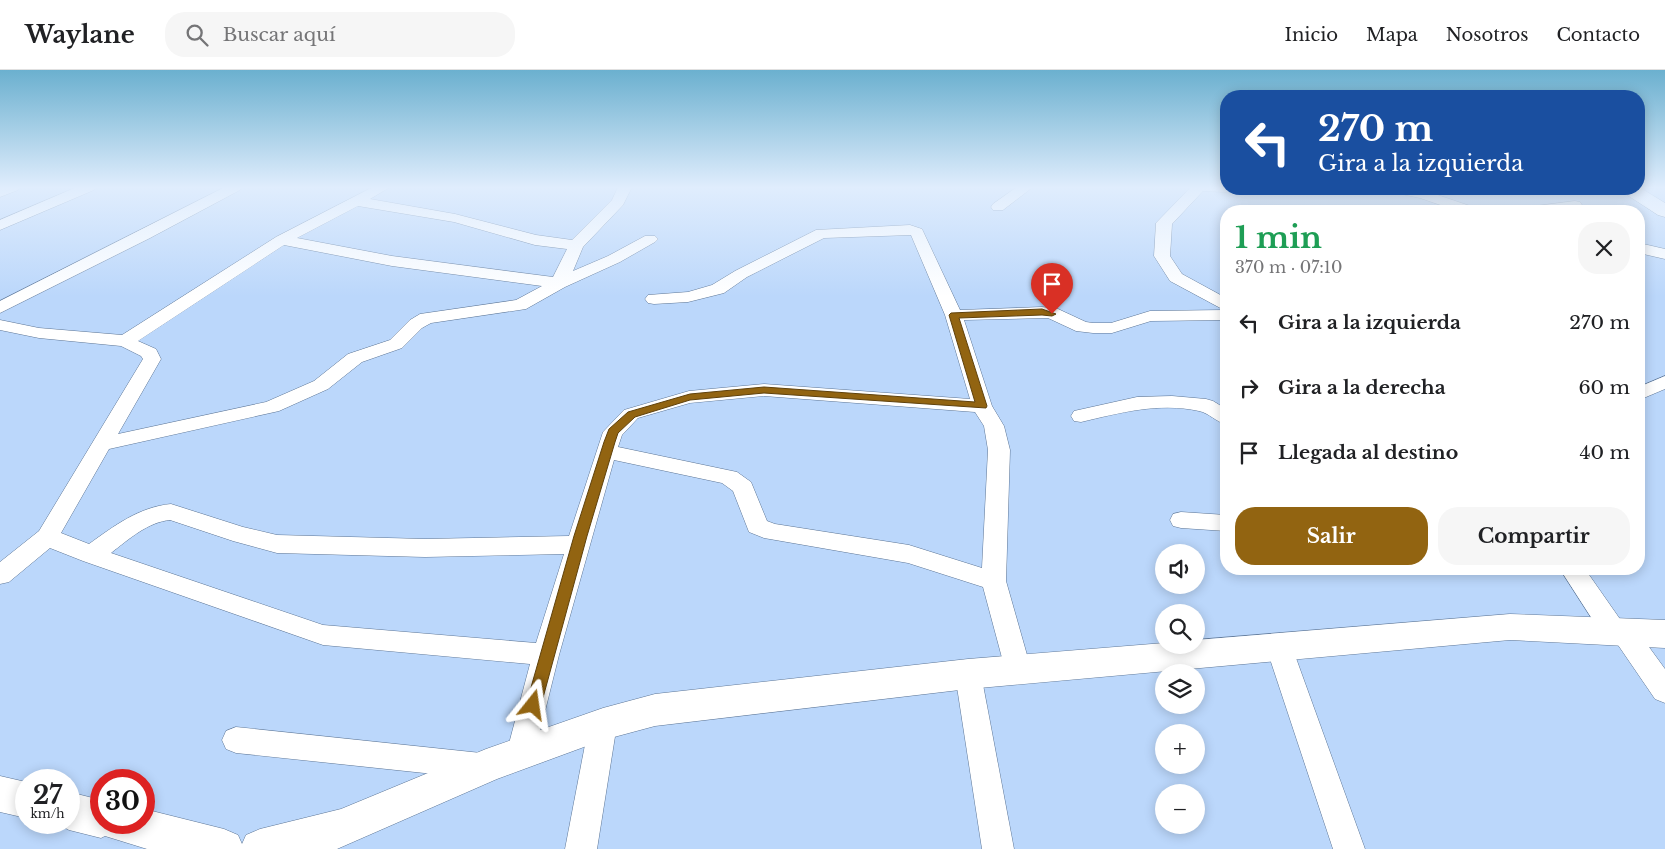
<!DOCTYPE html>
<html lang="es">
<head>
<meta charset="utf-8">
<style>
  body { margin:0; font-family:"Libre Baskerville",serif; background:#f6f6f6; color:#202124; height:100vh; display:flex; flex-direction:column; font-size:19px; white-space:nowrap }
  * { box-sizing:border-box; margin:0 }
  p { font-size:16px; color:#757577 }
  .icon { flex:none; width:28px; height:28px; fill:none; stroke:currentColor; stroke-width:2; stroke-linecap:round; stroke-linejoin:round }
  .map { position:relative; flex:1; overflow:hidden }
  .details { position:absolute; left:1220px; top:135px; width:425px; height:370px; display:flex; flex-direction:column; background:#fff; border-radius:20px; box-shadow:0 2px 12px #0003 }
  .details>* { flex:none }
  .top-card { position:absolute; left:1220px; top:20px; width:425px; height:105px; border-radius:20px; box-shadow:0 2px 12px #0003; background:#1a4fa0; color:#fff; overflow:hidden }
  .tools { position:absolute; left:1155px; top:474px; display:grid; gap:10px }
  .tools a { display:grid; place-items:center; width:50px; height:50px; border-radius:50%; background:#fff; box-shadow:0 2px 12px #0003; font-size:25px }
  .speed { position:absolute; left:15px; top:699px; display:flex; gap:10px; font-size:25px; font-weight:700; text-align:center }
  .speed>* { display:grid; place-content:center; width:65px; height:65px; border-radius:50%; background:#fff; box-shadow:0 2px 12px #0003; line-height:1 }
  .speed small { font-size:12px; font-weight:400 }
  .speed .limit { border:8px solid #d22; background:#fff; color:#111 }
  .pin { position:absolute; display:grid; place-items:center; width:42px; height:42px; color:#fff; margin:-51px -21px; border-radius:50% 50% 50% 0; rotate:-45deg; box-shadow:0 0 5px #0007 }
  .pin .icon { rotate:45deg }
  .me { position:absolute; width:55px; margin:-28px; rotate:15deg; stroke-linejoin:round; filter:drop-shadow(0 0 4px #0008) }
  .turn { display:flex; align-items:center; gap:18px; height:105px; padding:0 15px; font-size:22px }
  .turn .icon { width:65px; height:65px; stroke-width:2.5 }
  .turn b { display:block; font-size:35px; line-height:42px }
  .round { display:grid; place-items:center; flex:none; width:52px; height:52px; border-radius:20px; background:#f6f6f6 }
  .head { display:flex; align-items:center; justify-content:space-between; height:85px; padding:0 15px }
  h1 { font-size:30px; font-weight:700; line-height:38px; color:#1e9e55 }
  .primary-button { display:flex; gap:10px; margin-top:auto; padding:10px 15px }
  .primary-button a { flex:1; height:58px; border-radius:20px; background:#926411; color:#fff; font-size:20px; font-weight:700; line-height:58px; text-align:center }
  .primary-button a+a { background:#f6f6f6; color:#202124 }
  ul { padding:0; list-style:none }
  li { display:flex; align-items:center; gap:15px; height:65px; padding:0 15px }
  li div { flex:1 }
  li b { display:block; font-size:19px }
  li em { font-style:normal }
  header { display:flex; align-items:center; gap:30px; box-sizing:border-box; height:70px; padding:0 25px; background:#fff; border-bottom:1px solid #e0e0e0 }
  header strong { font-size:24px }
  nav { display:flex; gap:28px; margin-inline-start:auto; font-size:18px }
  .search { width:350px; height:45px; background:#f6f6f6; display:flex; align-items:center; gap:12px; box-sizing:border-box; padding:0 18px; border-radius:20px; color:#757577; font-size:19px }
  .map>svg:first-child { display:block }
</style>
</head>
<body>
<header>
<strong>Waylane</strong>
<div class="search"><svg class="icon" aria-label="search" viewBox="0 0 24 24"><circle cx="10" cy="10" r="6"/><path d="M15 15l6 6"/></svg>Buscar aquí</div>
<nav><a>Inicio</a><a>Mapa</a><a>Nosotros</a><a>Contacto</a></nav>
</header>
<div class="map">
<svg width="1665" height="779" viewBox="0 0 1665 779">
  <rect width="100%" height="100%" fill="#bbd7fb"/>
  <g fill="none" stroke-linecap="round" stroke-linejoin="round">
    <g stroke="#5c7595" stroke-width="1">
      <g id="street">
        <polygon points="20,117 18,120 0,127 0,118"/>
        <polygon points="77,117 96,117 94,120 0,160 0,150"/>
        <polygon points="225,117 242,117 240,120 150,168 0,243 0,231"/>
        <path d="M373 117H390L370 129 455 144 536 165 572 170 612 130 618 117H632L623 135 583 177 573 201 608 186 645 166H655L658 169 655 172 620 192 565 217 526 239 431 253 422 258 402 278 362 292 328 319 279 341 109 379 61 463 89 474C114 456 139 437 171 434L243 457 277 465 425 469 569 466 603 362 624 340 689 321 764 314 970 329 945 245 911 165 824 168 747 207 724 223 688 232 654 234 648 233 645 229 648 225 688 222 712 215 735 201 816 160 910 155 922 159 960 240 1042 237 1058 239 1086 252 1093 253H1111L1150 241 1224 240 1170 211 1154 186 1156 153 1191 117H1226V119H1233L1226 122 1203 121 1172 154 1170 186 1182 204 1226 228V250L1151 251 1112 263H1093L1076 261 1048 248 964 250 992 336 1004 356 1010 380 1006 511 1031 599 1027 607 1018 610 1009 607 1005 599 983 517 908 493 764 468 749 462 733 421 722 413 614 390 559 585 534 685 530 694 520 698 510 694 506 685 530 594 323 575 83 491 50 478 9 512 0 514V492L39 461 143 289 141 286 121 276 39 268 0 260V250L39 258 122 265 276 167ZM358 136 454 152 535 175 567 179 553 207 392 186 297 168ZM284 175 392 196 542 216 516 230 420 244 410 250 390 270 348 284 314 311 266 332 118 364 161 289 156 279 138 271ZM764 326 975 342 984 356 988 380 982 498 909 475 775 454 767 451 751 412 737 402 618 377 622 365 638 348 690 333ZM170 450 233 471 277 483 425 487 564 484 536 573 323 555 111 483C129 469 148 452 170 450Z"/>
        <polygon points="1017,117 1033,117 1003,140 993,140 991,137 993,134"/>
        <polygon points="1390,119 1420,119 1476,138 1478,141 1458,141 1420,128 1392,122"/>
        <polygon points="1575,131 1580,132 1582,135 1580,138 1561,141 1521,141 1523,138 1528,137"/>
        <polygon points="1639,173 1665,179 1665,189 1639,183"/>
        <polygon points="1665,306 1665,319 1639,330 1639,317"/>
        <path d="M1172 326 1206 329 1213 331 1226 339V354C1216 352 1209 343 1199 341 1159 332 1119 343 1081 352L1074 351 1071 346 1074 341 1137 327Z"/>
        <polygon points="1181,442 1226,445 1226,461 1181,458 1173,456 1170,450 1173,444"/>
        <polygon points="1560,499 1585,499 1622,552 1633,555 1665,599 1665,633 1655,629 1616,572 1605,569"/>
        <polygon points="1279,566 1288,569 1292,577 1365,779 1333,779 1266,577 1270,569"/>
        <polygon points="968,593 977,596 981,604 1014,779 982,779 955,604 959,596"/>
        <polygon points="603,642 613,645 617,654 597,779 565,779 589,654 593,645"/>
        <polygon points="236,657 481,683 491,686 496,696 491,706 481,709 236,683 226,679 222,670 226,661"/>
      </g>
    </g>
    <g stroke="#5c7595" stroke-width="1">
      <g id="secondary">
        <polygon points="1639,117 1665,133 1665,147 1658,145 1624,123 1622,119 1639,119"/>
        <polygon points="1510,544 1665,550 1665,578 1510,570 968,619 655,656 603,670 497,709 337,779 147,779 105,766 101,768 69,760 54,752 69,752 69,722 101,730 101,752 144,752 144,739 224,759 238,765 242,774 246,765 260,759 341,739 486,679 603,638 655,624 968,589 1164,573 1164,575 1196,575 1196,570"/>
        <polygon points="0,706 26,712 26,748 0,742"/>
      </g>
    </g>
    <use href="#street" fill="#fff" fill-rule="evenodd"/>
    <use href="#secondary" fill="#fff" fill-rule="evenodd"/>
  </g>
  <linearGradient id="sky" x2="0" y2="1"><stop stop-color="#6bb0cf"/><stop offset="0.52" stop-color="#e0edfd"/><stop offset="1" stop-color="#e0edfd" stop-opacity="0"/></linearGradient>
  <rect width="1665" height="226" fill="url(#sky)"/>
  <polygon fill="#926411" stroke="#5f410b" points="1042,239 1056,244 1052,246 1042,245 959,248 987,336 986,338 764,323 690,330 635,347 618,363 615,372 587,466 541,635 539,640 533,641 528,640 526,635 574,466 604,372 609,359 628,342 690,324 764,317 975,332 949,245 951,243"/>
</svg>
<div class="tools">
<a><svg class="icon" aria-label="sound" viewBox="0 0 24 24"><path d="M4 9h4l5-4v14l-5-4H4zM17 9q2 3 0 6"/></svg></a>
<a><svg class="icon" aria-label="search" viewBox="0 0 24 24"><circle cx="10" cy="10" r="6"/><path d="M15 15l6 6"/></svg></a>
<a><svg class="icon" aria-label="layers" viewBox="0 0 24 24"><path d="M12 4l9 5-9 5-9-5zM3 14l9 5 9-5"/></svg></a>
<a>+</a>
<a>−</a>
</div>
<div class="speed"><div>27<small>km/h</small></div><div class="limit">30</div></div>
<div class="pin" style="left:1052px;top:244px;background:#d93025"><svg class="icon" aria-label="arrive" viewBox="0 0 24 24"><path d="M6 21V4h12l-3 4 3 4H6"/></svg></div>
<svg class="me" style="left:533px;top:635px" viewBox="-20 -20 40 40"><path d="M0-17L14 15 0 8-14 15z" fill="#926411" stroke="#fff" stroke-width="4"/></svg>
<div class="top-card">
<div class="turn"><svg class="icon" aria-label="left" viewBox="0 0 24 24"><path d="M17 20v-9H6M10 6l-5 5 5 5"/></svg><div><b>270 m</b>Gira a la izquierda</div></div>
</div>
<section class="details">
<div class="head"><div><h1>1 min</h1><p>370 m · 07:10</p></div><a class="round"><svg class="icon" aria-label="close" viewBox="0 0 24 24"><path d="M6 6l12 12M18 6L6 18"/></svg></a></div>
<ul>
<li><svg class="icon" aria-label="left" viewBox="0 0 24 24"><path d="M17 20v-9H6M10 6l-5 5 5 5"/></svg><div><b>Gira a la izquierda</b></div><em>270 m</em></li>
<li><svg class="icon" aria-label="right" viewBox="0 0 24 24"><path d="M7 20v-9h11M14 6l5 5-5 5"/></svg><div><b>Gira a la derecha</b></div><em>60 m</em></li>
<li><svg class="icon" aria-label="arrive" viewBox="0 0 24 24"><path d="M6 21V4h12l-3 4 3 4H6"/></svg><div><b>Llegada al destino</b></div><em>40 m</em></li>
</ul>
<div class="primary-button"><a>Salir</a><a>Compartir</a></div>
</section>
</div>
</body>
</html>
